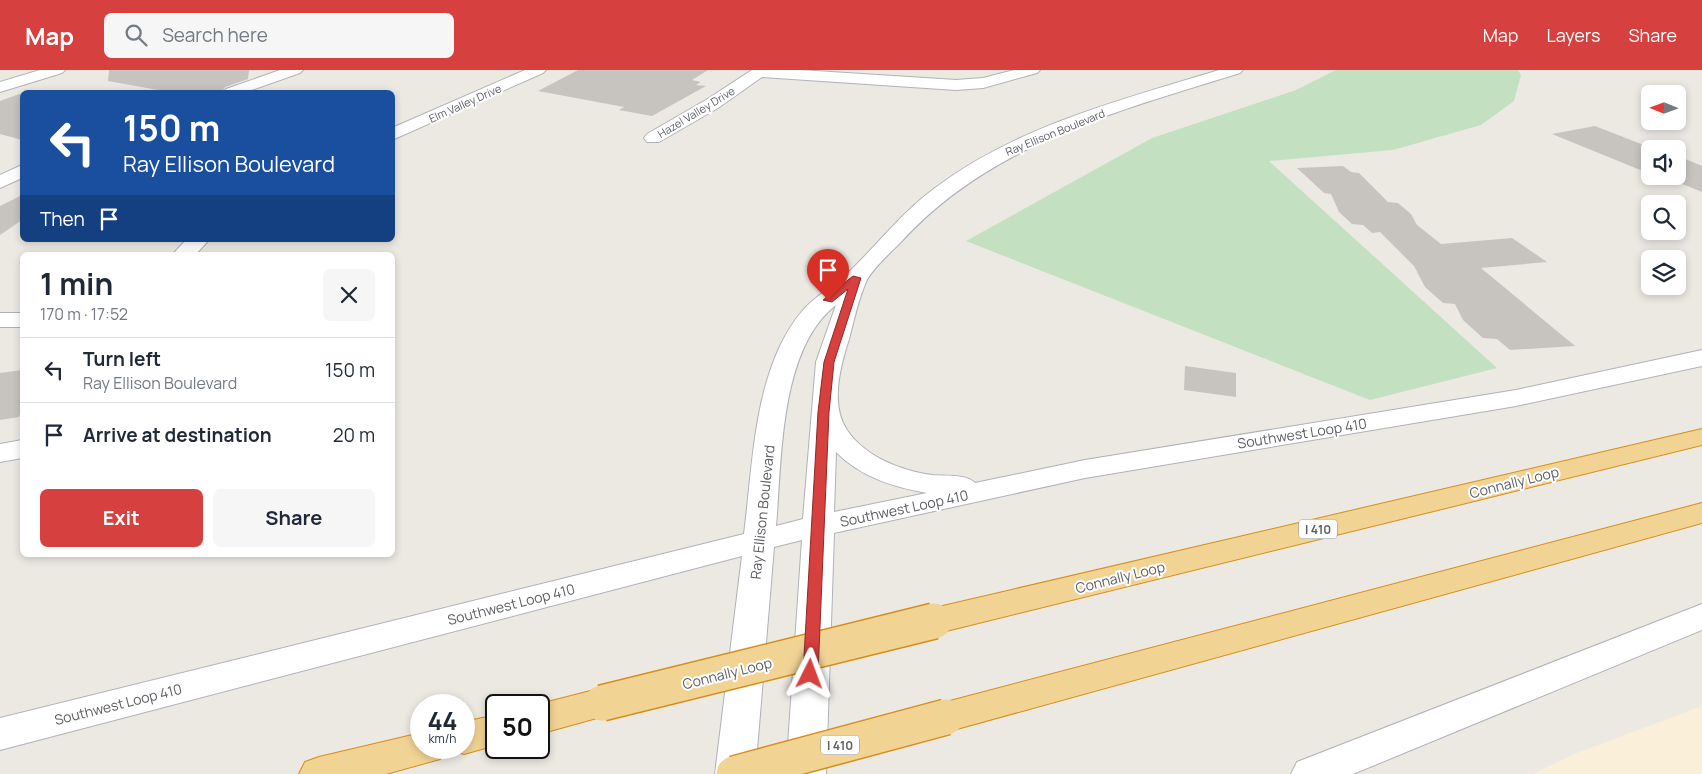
<!DOCTYPE html>
<html lang="en">
<head>
<meta charset="utf-8">
<style>
  body { margin:0; font-family:Manrope,sans-serif; background:#f6f6f7; color:#1f2937; height:100vh; display:flex; flex-direction:column; font-size:19px; white-space:nowrap }
  * { box-sizing:border-box; margin:0 }
  p { font-size:16px; color:#747a83 }
  .icon { flex:none; width:28px; height:28px; fill:none; stroke:currentColor; stroke-width:2; stroke-linecap:round; stroke-linejoin:round }
  .map { position:relative; flex:1; overflow:hidden }
  .panel { position:absolute; left:20px; top:182px; width:375px; height:305px; display:flex; flex-direction:column; background:#fff; border-radius:8px; box-shadow:0 2px 8px #0003 }
  .panel>* { flex:none }
  .hud { position:absolute; left:20px; top:20px; width:375px; height:152px; border-radius:8px; box-shadow:0 2px 8px #0003; background:#1a4fa0; color:#fff; overflow:hidden }
  .needle { width:32px; rotate:271deg }
  .fabs { position:absolute; left:1641px; top:15px; display:grid; gap:10px }
  .fabs a { display:grid; place-items:center; width:45px; height:45px; border-radius:8px; background:#fff; box-shadow:0 2px 8px #0003; font-size:25px }
  .speed { position:absolute; left:410px; top:624px; display:flex; gap:10px; font-size:25px; font-weight:700; text-align:center }
  .speed>* { display:grid; place-content:center; width:65px; height:65px; border-radius:50%; background:#fff; box-shadow:0 2px 8px #0003; line-height:1 }
  .speed small { font-size:12px; font-weight:400 }
  .speed .limit { border:2px solid #111; border-radius:8px; background:#fff; color:#111 }
  .pin { position:absolute; display:grid; place-items:center; width:42px; height:42px; color:#fff; margin:-51px -21px; border-radius:50% 50% 50% 0; rotate:-45deg; box-shadow:0 0 5px #0007 }
  .pin .icon { rotate:45deg }
  .me { position:absolute; width:55px; margin:-28px; rotate:3deg; stroke-linejoin:round; filter:drop-shadow(0 0 4px #0008) }
  .turn { display:flex; align-items:center; gap:18px; height:105px; padding:0 20px; font-size:22px }
  .turn .icon { width:65px; height:65px; stroke-width:2.5 }
  .turn b { display:block; font-size:35px; line-height:42px }
  .then { display:flex; align-items:center; height:48px; padding:0 20px; background:#0003; gap:10px; font-size:19px }
  .round { display:grid; place-items:center; flex:none; width:52px; height:52px; border-radius:8px; background:#f6f6f7 }
  .headline { display:flex; align-items:center; justify-content:space-between; height:85px; padding:0 20px }
  h1 { font-size:30px; font-weight:700; line-height:38px }
  .cta { display:flex; gap:10px; margin-top:auto; padding:10px 20px }
  .cta a { flex:1; height:58px; border-radius:8px; background:#d6403e; color:#fff; font-size:20px; font-weight:700; line-height:58px; text-align:center }
  .cta a+a { background:#f6f6f7; color:#1f2937 }
  ul { padding:0; list-style:none }
  li { display:flex; align-items:center; gap:15px; height:65px; padding:0 20px; border-top:1px solid #e0e1e3 }
  li div { flex:1 }
  li b { display:block; font-size:19px }
  li em { font-style:normal }
  header { display:flex; align-items:center; gap:30px; box-sizing:border-box; height:70px; padding:0 25px; background:#d6403e; color:#fff }
  header strong { font-size:24px }
  nav { display:flex; gap:28px; margin-inline-start:auto; font-size:18px }
  .search { width:350px; height:45px; background:#f6f6f7; display:flex; align-items:center; gap:12px; box-sizing:border-box; padding:0 18px; border-radius:8px; color:#747a83; font-size:19px }
  .map>svg:first-child { display:block }
</style>
</head>
<body>
<header>
<strong>Map</strong>
<div class="search"><svg class="icon" aria-label="search" viewBox="0 0 24 24"><circle cx="10" cy="10" r="6"/><path d="M15 15l6 6"/></svg>Search here</div>
<nav><a>Map</a><a>Layers</a><a>Share</a></nav>
</header>
<div class="map">
<svg width="1702" height="704" viewBox="0 0 1702 704">
  <rect width="100%" height="100%" fill="#ece9e3"/>
  <polygon fill="#faf0da" points="1702,636 1702,704 1532,704 1577,683"/>
  <polygon fill="#c3e1c1" points="1336,0 1518,0 1521,5 1514,31 1481,55 1393,80 1269,91 1497,298 1370,330 966,171 1152,68 1296,20"/>
  <g fill="#c7c4c0">
    <polygon points="109,0 249,0 248,9 225,17 222,22 169,22 108,11"/>
    <polygon points="578,0 708,0 692,10 701,12 696,15 706,16 652,46 619,40 624,37 538,21"/>
    <polygon points="22,23 22,70 0,64 0,31"/>
    <polygon points="1595,56 1654,79 1650,79 1650,104 1552,64"/>
    <polygon points="1678,86 1702,96 1702,122 1663,106 1678,106"/>
    <polygon points="1343,96 1351,102 1359,103 1388,132 1398,133 1411,144 1417,155 1441,174 1512,168 1547,192 1481,198 1575,276 1510,280 1497,269 1483,268 1463,250 1455,234 1443,233 1425,217 1414,196 1380,162 1372,163 1363,155 1352,154 1339,142 1331,124 1324,123 1297,98"/>
    <polygon points="22,125 22,150 0,165 0,136"/>
    <polygon points="1185,296 1236,303 1236,327 1184,320"/>
    <polygon points="22,300 22,339 19,347 0,350 0,303"/>
  </g>
  <g fill="none" stroke-linecap="round" stroke-linejoin="round">
    <g stroke="#b0b3b6" stroke-width="2">
      <g id="street">
        <polygon points="40,0 65,0 62,3 0,22 0,12"/>
        <polygon points="280,0 303,0 300,3 246,22 224,22 226,19"/>
        <polygon points="525,0 546,0 543,3 392,70 392,58"/>
        <polygon points="752,0 800,0 956,10 983,8 1014,0 1040,0 1037,3 983,18 956,20 762,7 718,38 659,72 647,72 644,68 647,64 706,30"/>
        <polygon points="22,95 22,108 0,118 0,105"/>
        <polygon points="186,170 209,170 195,185 172,185"/>
        <rect x="0" y="243" width="22" height="14"/>
        <polygon points="22,370 22,388 0,392 0,374"/>
      </g>
    </g>
    <g stroke="#afb2b6" stroke-width="2">
      <g id="secondary">
        <path d="M1219 0H1243L1240 3C1118 41 990 74 901 172 891 182 871 200 866 212 858 230 854 251 849 269 840 297 830 335 847 360 865 387 902 401 932 405 943 406 967 404 975 413L1085 390 1516 320 1702 280V296L1516 336 1085 408 834 463 826 704H786L802 470 774 477 755 704H715L742 486 0 680V648L744 464C752 401 753 334 780 276 789 258 800 240 816 228 827 219 839 212 849 202 878 174 902 142 935 118 1017 56 1121 30 1219 0ZM836 235 816 292 803 449 776 456C782 390 779 279 836 235ZM836 382C861 407 893 417 927 423L834 442Z"/>
        <polygon points="1702,534 1702,560 1353,704 1291,704 1297,692"/>
      </g>
    </g>
    <g stroke="#d78e18" stroke-width="2">
      <g id="highway">
        <polygon points="1702,359 1702,375 934,564 922,560 917,551 922,542 934,538"/>
        <polygon points="1702,433 1702,453 946,662 933,658 927,647 933,636 946,632"/>
        <polygon points="602,618 615,623 621,633 615,643 539,664 539,635 536,635"/>
        <polygon points="496,645 496,675 464,684 450,679 450,678 464,678 464,652"/>
        <polygon points="421,663 421,678 445,678 440,689 386,704 299,704 305,692 319,687"/>
      </g>
    </g>
    <use href="#street" fill="#fff" fill-rule="evenodd"/>
    <use href="#secondary" fill="#fff" fill-rule="evenodd"/>
    <use href="#highway" fill="#f1d394" fill-rule="evenodd"/>
    <g stroke="#d78e18" stroke-width="38" stroke-linecap="butt">
      <g id="highway-bridge">
        <polyline points="602,633 934,551"/>
        <polyline points="734,704 946,647"/>
      </g>
    </g>
    <use href="#highway-bridge" stroke="#f1d394" stroke-width="35"/>
  </g>
  <polygon fill="#d6403e" stroke="#8b2a28" points="853,206 861,208 834,292 829,342 818,604 816,608 805,608 803,604 818,342 824,292 848,219 832,232 823,230"/>
  <g text-anchor="middle" dominant-baseline="central" stroke-width="4" stroke-linejoin="round" paint-order="stroke">
    <g font-size="11" fill="#5b5e62" stroke="#fff">
      <text transform="translate(465 33) rotate(-24)">Elm Valley Drive</text>
      <text transform="translate(696 42) rotate(-31)">Hazel Valley Drive</text>
      <text transform="translate(1055 62) rotate(-22)">Ray Ellison Boulevard</text>
    </g>
    <g fill="#fff" stroke="#8c8e91" stroke-width="1">
      <rect x="1299" y="449.5" width="38" height="19" rx="4"/>
      <rect x="821" y="665.5" width="38" height="19" rx="4"/>
    </g>
    <g font-size="12" font-weight="bold" fill="#5b5e62">
      <text x="1318" y="459">I 410</text>
      <text x="840" y="675">I 410</text>
    </g>
    <g font-size="14" fill="#5b5e62" stroke="#fff">
      <text transform="translate(1302 363) rotate(-9)">Southwest Loop 410</text>
      <text transform="translate(1514 412) rotate(-14)">Connally Loop</text>
      <text transform="translate(904 438) rotate(-12)">Southwest Loop 410</text>
      <text transform="translate(762 442) rotate(-84)">Ray Ellison Boulevard</text>
      <text transform="translate(1120 507) rotate(-14)">Connally Loop</text>
      <text transform="translate(511 534) rotate(-14)">Southwest Loop 410</text>
      <text transform="translate(727 603) rotate(-14)">Connally Loop</text>
      <text transform="translate(118 634) rotate(-14)">Southwest Loop 410</text>
    </g>
  </g>
</svg>
<div class="fabs">
<a><svg class="needle" viewBox="-14 -14 28 28"><path d="M0-13l5 13h-10z" fill="#e53935"/><path d="M0 13l5-13h-10z" fill="#747a83"/></svg></a>
<a><svg class="icon" aria-label="sound" viewBox="0 0 24 24"><path d="M4 9h4l5-4v14l-5-4H4zM17 9q2 3 0 6"/></svg></a>
<a><svg class="icon" aria-label="search" viewBox="0 0 24 24"><circle cx="10" cy="10" r="6"/><path d="M15 15l6 6"/></svg></a>
<a><svg class="icon" aria-label="layers" viewBox="0 0 24 24"><path d="M12 4l9 5-9 5-9-5zM3 14l9 5 9-5"/></svg></a>
</div>
<div class="speed"><div>44<small>km/h</small></div><div class="limit">50</div></div>
<div class="pin" style="left:828px;top:230px;background:#d93025"><svg class="icon" aria-label="arrive" viewBox="0 0 24 24"><path d="M6 21V4h12l-3 4 3 4H6"/></svg></div>
<svg class="me" style="left:810px;top:604px" viewBox="-20 -20 40 40"><path d="M0-17L14 15 0 8-14 15z" fill="#d6403e" stroke="#fff" stroke-width="4"/></svg>
<div class="hud">
<div class="turn"><svg class="icon" aria-label="left" viewBox="0 0 24 24"><path d="M17 20v-9H6M10 6l-5 5 5 5"/></svg><div><b>150 m</b>Ray Ellison Boulevard</div></div>
<div class="then">Then<svg class="icon" aria-label="arrive" viewBox="0 0 24 24"><path d="M6 21V4h12l-3 4 3 4H6"/></svg></div>
</div>
<section class="panel">
<div class="headline"><div><h1>1 min</h1><p>170 m · 17:52</p></div><a class="round"><svg class="icon" aria-label="close" viewBox="0 0 24 24"><path d="M6 6l12 12M18 6L6 18"/></svg></a></div>
<ul>
<li><svg class="icon" aria-label="left" viewBox="0 0 24 24"><path d="M17 20v-9H6M10 6l-5 5 5 5"/></svg><div><b>Turn left</b><p>Ray Ellison Boulevard</p></div><em>150 m</em></li>
<li><svg class="icon" aria-label="arrive" viewBox="0 0 24 24"><path d="M6 21V4h12l-3 4 3 4H6"/></svg><div><b>Arrive at destination</b></div><em>20 m</em></li>
</ul>
<div class="cta"><a>Exit</a><a>Share</a></div>
</section>
</div>
</body>
</html>
